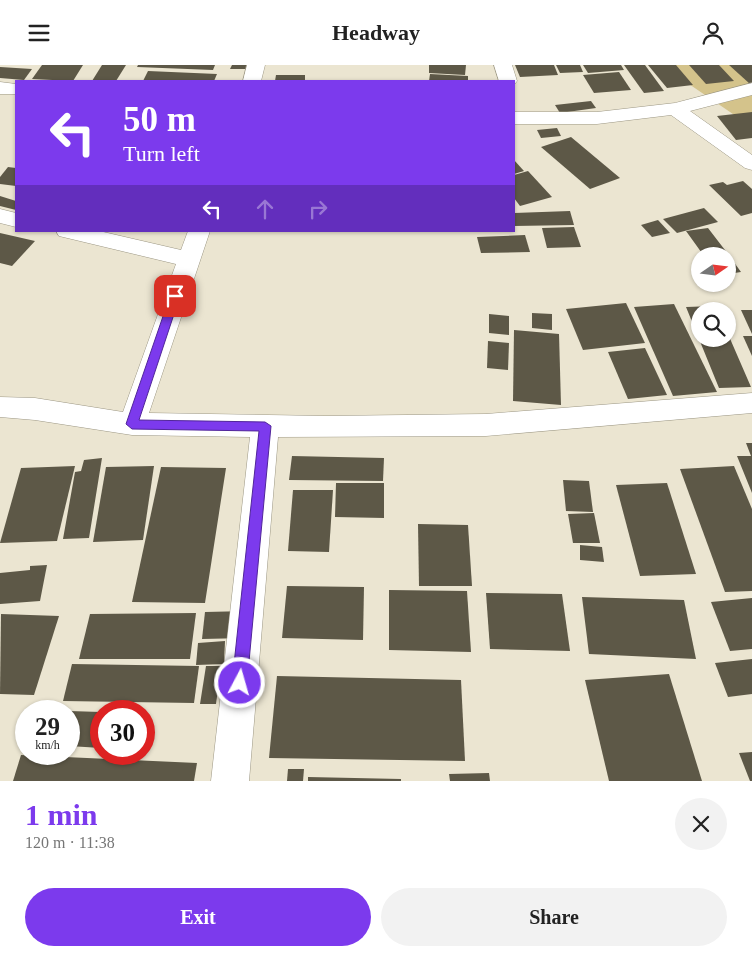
<!DOCTYPE html>
<html lang="en">
<head>
<meta charset="utf-8">
<style>
  body { margin:0; font-family:Georgia,serif; background:#f2f2f2; color:#222; height:100vh; display:flex; flex-direction:column; font-size:19px; white-space:nowrap }
  * { box-sizing:border-box; margin:0 }
  p { font-size:16px; color:#767676 }
  .icon { flex:none; width:28px; height:28px; fill:none; stroke:currentColor; stroke-width:2; stroke-linecap:round; stroke-linejoin:round }
  .map { position:relative; height:716px; overflow:hidden }
  .drawer { display:flex; flex-direction:column; background:#fff; flex:1 }
  .drawer>* { flex:none }
  .top-card { position:absolute; left:15px; top:15px; width:500px; height:152px; border-radius:0px; box-shadow:0 1px 4px #0004; background:#7c3aed; color:#fff; overflow:hidden }
  .needle { width:32px; rotate:76deg }
  .tools { position:absolute; left:691px; top:182px; display:grid; gap:10px }
  .tools a { display:grid; place-items:center; width:45px; height:45px; border-radius:50%; background:#fff; box-shadow:0 1px 4px #0004; font-size:25px }
  .speed { position:absolute; left:15px; top:635px; display:flex; gap:10px; font-size:25px; font-weight:700; text-align:center }
  .speed>* { display:grid; place-content:center; width:65px; height:65px; border-radius:50%; background:#fff; box-shadow:0 1px 4px #0004; line-height:1 }
  .speed small { font-size:12px; font-weight:400 }
  .speed .limit { border:8px solid #d22; background:#fff; color:#111 }
  .pin { position:absolute; display:grid; place-items:center; width:42px; height:42px; color:#fff; margin:-21px; border-radius:10px; box-shadow:0 2px 8px #0006 }
  .me { position:absolute; width:55px; margin:-28px; rotate:6deg; stroke-linejoin:round; filter:drop-shadow(0 0 4px #0008) }
  .turn { display:flex; align-items:center; gap:18px; height:105px; padding:0 25px; font-size:22px }
  .turn .icon { width:65px; height:65px; stroke-width:2.5 }
  .turn b { display:block; font-size:35px; line-height:42px }
  .lanes { display:flex; align-items:center; height:48px; padding:0 25px; background:#0003; justify-content:center; gap:25px; direction:ltr }
  .lanes .off { opacity:.35 }
  .round { display:grid; place-items:center; flex:none; width:52px; height:52px; border-radius:26px; background:#f2f2f2 }
  .summary { display:flex; align-items:center; justify-content:space-between; height:85px; padding:0 25px }
  h1 { font-size:30px; font-weight:600; line-height:38px; color:#7c3aed }
  .primary-button { display:flex; gap:10px; margin-top:auto; padding:10px 25px }
  .primary-button a { flex:1; height:58px; border-radius:30px; background:#7c3aed; color:#fff; font-size:20px; font-weight:600; line-height:58px; text-align:center }
  .primary-button a+a { background:#f2f2f2; color:#222 }
  header { display:flex; justify-content:space-between; align-items:center; height:65px; padding:0 25px; background:#fff; font-size:22px; font-weight:600 }
  .map>svg:first-child { display:block }
</style>
</head>
<body>
<header><svg class="icon" aria-label="menu" viewBox="0 0 24 24"><path d="M4 6h16M4 12h16M4 18h16"/></svg>Headway<svg class="icon" aria-label="person" viewBox="0 0 24 24"><circle cx="12" cy="8" r="4"/><path d="M4 21q1-7 8-7t8 7"/></svg></header>
<div class="map">
<svg width="752" height="716" viewBox="0 0 752 716">
  <rect width="100%" height="100%" fill="#ebe5d1"/>
  <polygon fill="#d4c38b" points="661,0 752,0 752,62"/>
  <g fill="#5d5847">
    <polygon points="42,0 83,0 73,16 32,14"/>
    <polygon points="102,0 126,0 116,16 92,16"/>
    <polygon points="138,0 215,0 213,5 137,2"/>
    <polygon points="232,0 247,0 246,4 230,4"/>
    <polygon points="429,0 466,0 465,10 429,8"/>
    <polygon points="515,0 554,0 558,10 520,12"/>
    <polygon points="556,0 580,0 583,7 560,8"/>
    <polygon points="583,0 621,0 624,5 588,8"/>
    <polygon points="624,0 645,0 664,26 644,28"/>
    <polygon points="648,0 676,0 693,20 667,23"/>
    <polygon points="689,0 719,0 734,16 706,19"/>
    <polygon points="729,0 752,0 752,19 750,19"/>
    <polygon points="0,2 32,4 24,15 0,13"/>
    <polygon points="148,6 217,9 214,16 143,16"/>
    <polygon points="619,7 631,25 594,28 583,10"/>
    <polygon points="430,9 468,11 468,16 429,16"/>
    <polygon points="276,10 305,10 305,16 275,16"/>
    <polygon points="591,36 596,43 560,48 555,40"/>
    <polygon points="752,47 752,73 736,75 717,51"/>
    <polygon points="557,63 561,71 541,73 537,65"/>
    <polygon points="571,72 620,113 590,124 541,82"/>
    <polygon points="514,95 524,106 514,109"/>
    <polygon points="8,102 16,103 16,121 0,119 0,112"/>
    <polygon points="528,106 552,132 520,141 514,133 514,110"/>
    <polygon points="743,116 752,124 752,148 741,151 709,120 723,117 727,120"/>
    <polygon points="0,131 16,136 16,145 0,141"/>
    <polygon points="704,143 718,157 677,168 663,154"/>
    <polygon points="570,146 574,160 514,161 514,148"/>
    <polygon points="658,155 670,168 652,172 641,160"/>
    <polygon points="574,162 581,182 547,183 542,163"/>
    <polygon points="708,163 728,189 741,207 728,209 728,191 704,191 686,166"/>
    <polygon points="0,168 35,176 12,201 0,198"/>
    <polygon points="525,170 530,187 481,188 477,172"/>
    <polygon points="626,238 645,278 583,285 566,244"/>
    <polygon points="674,239 717,327 673,331 634,242"/>
    <polygon points="715,241 718,246 700,246 700,274 728,274 728,269 751,322 719,323 686,242"/>
    <polygon points="741,245 752,245 752,269"/>
    <polygon points="532,248 552,249 552,265 532,263"/>
    <polygon points="489,249 509,251 509,270 489,268"/>
    <polygon points="514,265 559,269 561,340 513,336"/>
    <polygon points="743,271 752,271 752,291"/>
    <polygon points="488,276 509,278 508,305 487,303"/>
    <polygon points="645,283 667,330 628,334 608,287"/>
    <polygon points="746,378 752,378 752,428 737,391 751,391"/>
    <polygon points="292,391 384,393 383,416 289,415"/>
    <polygon points="102,393 89,473 63,474 75,407 81,406 84,395"/>
    <polygon points="75,401 57,476 0,478 21,403"/>
    <polygon points="154,401 143,475 93,477 106,402"/>
    <polygon points="734,401 752,444 752,526 725,527 680,404"/>
    <polygon points="161,402 226,403 205,538 132,537"/>
    <polygon points="563,415 589,416 593,447 566,446"/>
    <polygon points="336,418 384,418 384,453 335,452"/>
    <polygon points="667,418 696,509 640,511 616,420"/>
    <polygon points="293,425 333,425 329,487 288,486"/>
    <polygon points="594,448 600,478 573,478 568,449"/>
    <polygon points="418,459 468,460 472,521 419,521"/>
    <polygon points="580,480 602,482 604,497 580,495"/>
    <polygon points="47,500 40,536 0,539 0,508 30,505 30,501"/>
    <polygon points="287,521 364,522 363,575 282,573"/>
    <polygon points="389,525 467,526 471,587 389,585"/>
    <polygon points="486,528 562,529 570,586 490,584"/>
    <polygon points="582,532 684,535 696,594 589,589"/>
    <polygon points="752,533 752,584 730,586 711,537"/>
    <polygon points="248,546 246,573 202,574 205,547"/>
    <polygon points="196,548 190,594 79,594 90,549"/>
    <polygon points="1,549 59,551 34,630 0,629"/>
    <polygon points="225,576 224,599 196,600 198,578"/>
    <polygon points="752,594 752,629 728,632 715,598"/>
    <polygon points="72,599 199,601 194,638 63,636"/>
    <polygon points="206,601 221,601 216,639 200,639"/>
    <polygon points="669,609 702,716 609,716 585,615"/>
    <polygon points="277,611 461,615 465,696 269,693"/>
    <polygon points="69,646 101,647 101,683 69,681"/>
    <polygon points="752,687 752,716 750,716 739,688"/>
    <polygon points="21,690 197,698 194,716 13,716"/>
    <polygon points="288,704 304,704 303,716 287,716"/>
    <polygon points="489,708 490,716 450,716 449,709"/>
    <polygon points="308,712 401,714 401,716 308,716"/>
  </g>
  <g fill="none" stroke-linecap="round" stroke-linejoin="round">
    <g stroke="#9c9784" stroke-width="1">
      <g id="street">
        <polygon points="247,0 265,0 261,16 243,16"/>
        <polygon points="494,0 512,0 517,16 514,20 514,16 499,16"/>
        <polygon points="0,17 16,19 16,29 0,29"/>
        <polygon points="752,18 752,30 690,46 752,90 752,105 745,103 671,50 597,59 514,59 514,47 597,47 675,38"/>
        <polygon points="0,144 16,148 16,162 0,158"/>
        <polygon points="56,166 99,166 181,185 188,166 210,166 149,348 325,351 486,349 752,328 752,348 486,371 278,372 249,716 211,716 250,372 132,370 35,355 0,352 0,332 35,333 123,347 176,199 59,171"/>
      </g>
    </g>
    <use href="#street" fill="#fff" fill-rule="evenodd"/>
  </g>
  <polygon fill="#7c3aed" stroke="#51269a" points="175,227 180,231 139,355 265,357 271,361 247,618 245,622 240,625 235,622 232,618 259,366 132,364 126,359 170,231"/>
</svg>
<div class="tools">
<a><svg class="needle" viewBox="-14 -14 28 28"><path d="M0-13l5 13h-10z" fill="#e53935"/><path d="M0 13l5-13h-10z" fill="#767676"/></svg></a>
<a><svg class="icon" aria-label="search" viewBox="0 0 24 24"><circle cx="10" cy="10" r="6"/><path d="M15 15l6 6"/></svg></a>
</div>
<div class="speed"><div>29<small>km/h</small></div><div class="limit">30</div></div>
<div class="pin" style="left:175px;top:231px;background:#d93025"><svg class="icon" aria-label="arrive" viewBox="0 0 24 24"><path d="M6 21V4h12l-3 4 3 4H6"/></svg></div>
<svg class="me" style="left:240px;top:618px" viewBox="-20 -20 40 40"><circle r="17" fill="#7c3aed" stroke="#fff" stroke-width="3"/><path d="M0-11L8 9 0 5-8 9z" fill="#fff"/></svg>
<div class="top-card">
<div class="turn"><svg class="icon" aria-label="left" viewBox="0 0 24 24"><path d="M17 20v-9H6M10 6l-5 5 5 5"/></svg><div><b>50 m</b>Turn left</div></div>
<div class="lanes"><svg class="icon" aria-label="left" viewBox="0 0 24 24"><path d="M17 20v-9H6M10 6l-5 5 5 5"/></svg><svg class="icon off" aria-label="ahead" viewBox="0 0 24 24"><path d="M12 20V5M6 11l6-6 6 6"/></svg><svg class="icon off" aria-label="right" viewBox="0 0 24 24"><path d="M7 20v-9h11M14 6l5 5-5 5"/></svg></div>
</div>
</div>
<section class="drawer">
<div class="summary"><div><h1>1 min</h1><p>120 m · 11:38</p></div><a class="round"><svg class="icon" aria-label="close" viewBox="0 0 24 24"><path d="M6 6l12 12M18 6L6 18"/></svg></a></div>
<div class="primary-button"><a>Exit</a><a>Share</a></div>
</section>
</body>
</html>
